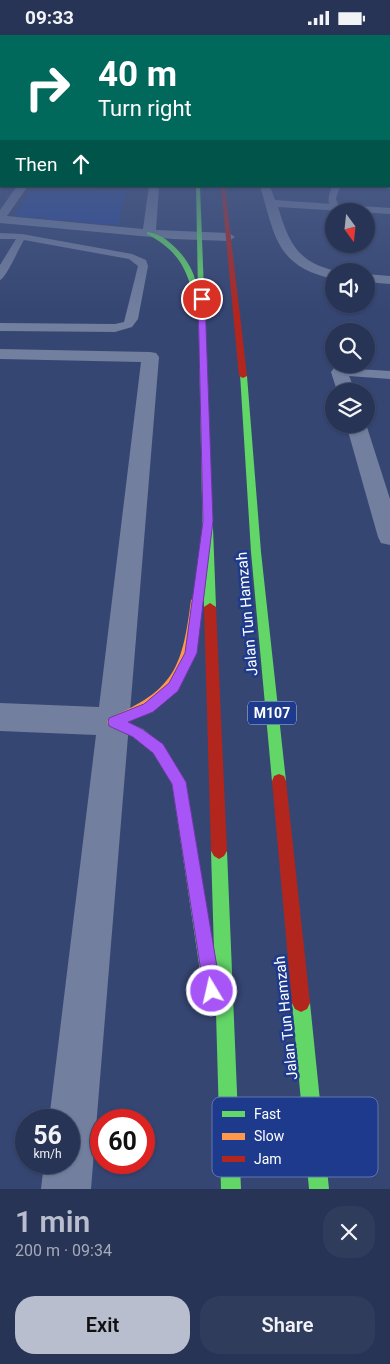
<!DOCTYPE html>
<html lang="en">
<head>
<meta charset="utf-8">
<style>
  body { margin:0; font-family:Roboto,sans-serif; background:#303c5c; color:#f1f3f6; height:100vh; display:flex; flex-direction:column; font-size:19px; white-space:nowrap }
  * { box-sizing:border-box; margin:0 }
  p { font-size:16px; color:#a5aab9 }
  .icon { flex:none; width:28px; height:28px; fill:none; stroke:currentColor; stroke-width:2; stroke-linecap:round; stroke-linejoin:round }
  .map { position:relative; height:1154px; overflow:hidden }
  .side { display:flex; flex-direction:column; background:#283456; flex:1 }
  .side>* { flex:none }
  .guide { position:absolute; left:0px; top:0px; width:390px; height:152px; box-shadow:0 1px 4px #0004,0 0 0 1px #444f6c; background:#00695c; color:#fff; overflow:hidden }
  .needle { width:32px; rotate:165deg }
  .fabs { position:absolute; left:325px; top:168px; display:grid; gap:10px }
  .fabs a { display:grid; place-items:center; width:50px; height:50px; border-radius:50%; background:#283456; box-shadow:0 1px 4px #0004,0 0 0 1px #444f6c; font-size:25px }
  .speed { position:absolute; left:15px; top:1074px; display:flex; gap:10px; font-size:25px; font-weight:700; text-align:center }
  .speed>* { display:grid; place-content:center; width:65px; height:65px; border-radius:50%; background:#283456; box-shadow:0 1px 4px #0004,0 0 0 1px #444f6c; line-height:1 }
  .speed small { font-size:12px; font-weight:400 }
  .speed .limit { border:8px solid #d22; background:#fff; color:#111 }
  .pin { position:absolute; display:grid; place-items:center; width:42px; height:42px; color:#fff; margin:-21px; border:2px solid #fff; border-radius:50%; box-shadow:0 1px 5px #0007 }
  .me { position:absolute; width:55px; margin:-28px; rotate:351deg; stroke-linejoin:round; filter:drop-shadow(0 0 4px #0008) }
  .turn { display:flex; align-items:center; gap:18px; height:105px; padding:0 15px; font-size:22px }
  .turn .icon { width:65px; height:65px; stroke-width:2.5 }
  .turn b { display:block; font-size:35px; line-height:42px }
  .then { display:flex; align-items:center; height:48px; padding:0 15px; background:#0003; gap:10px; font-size:19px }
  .round { display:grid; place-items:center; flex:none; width:52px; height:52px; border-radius:20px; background:#303c5c }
  .headline { display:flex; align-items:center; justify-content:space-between; height:85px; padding:0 15px }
  h1 { font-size:30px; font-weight:600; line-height:38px; color:#b9bece }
  .primary-button { display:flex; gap:10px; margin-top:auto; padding:10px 15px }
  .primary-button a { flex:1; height:58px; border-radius:20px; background:#b9bece; color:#111; font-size:20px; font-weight:600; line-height:58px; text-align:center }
  .primary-button a+a { background:#303c5c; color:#f1f3f6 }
  .status { display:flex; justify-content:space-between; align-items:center; height:35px; padding:0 25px; background:#283456; direction:ltr }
  .status svg { height:14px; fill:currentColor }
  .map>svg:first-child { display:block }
</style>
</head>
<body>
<div class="status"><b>09:33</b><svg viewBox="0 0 49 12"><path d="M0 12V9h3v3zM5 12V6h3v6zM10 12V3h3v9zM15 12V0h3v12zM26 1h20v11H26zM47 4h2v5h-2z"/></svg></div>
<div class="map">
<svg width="390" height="1154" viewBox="0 0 390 1154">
  <rect width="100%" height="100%" fill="#364673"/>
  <polygon fill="#29499d" points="126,156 118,190 14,181 30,157"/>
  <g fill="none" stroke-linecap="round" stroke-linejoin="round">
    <g fill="#727f9f" fill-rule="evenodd">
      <polygon points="389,150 390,154 371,151 389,151"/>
      <path d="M332 151H344L339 154 336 164 339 172 335 175C325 171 329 159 332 151Z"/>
      <path d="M0 198 22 199 132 219 146 225 148 231 138 284 132 292 115 297 0 296V288L115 289 124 287 138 231 129 224 24 205C19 213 6 243 0 245V230L16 204H0Z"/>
      <polygon points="340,333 390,336 390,344 335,340 333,337 335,334"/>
    </g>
    <g fill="#727f9f" fill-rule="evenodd">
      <rect x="389" y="124" width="1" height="6"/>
      <polygon points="17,151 28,151 7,181 143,194 149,151 159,151 156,195 229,198 235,202 229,206 173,204 0,188 0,175"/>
      <path d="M260 151H270L275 165 390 173V179L278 172C289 208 297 227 336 236H334V244C276 232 275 201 260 151Z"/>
      <polygon points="366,239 390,241 390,249 366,247"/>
      <polygon points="0,314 150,317 156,318 159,322 91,1154 41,1154 44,1128 69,1128 69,1085 49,1085 96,700 0,696 0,668 99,672 141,327 0,324"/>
      <polygon points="340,332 346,333 355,356 337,356 331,337 334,333"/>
      <polygon points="346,389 366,389 390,464 390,510 381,508 378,502"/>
    </g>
    <g fill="#63d668" fill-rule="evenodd">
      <polygon points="196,151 200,151 216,572 210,576 204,572"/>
      <path d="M147 197C169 198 198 233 196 254L191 253C184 226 171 212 147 199Z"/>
      <polygon points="240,339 247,341 261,517 286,746 284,751 279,753 274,751 272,746 251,517"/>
      <polygon points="114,681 143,694 163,710 186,747 214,916 211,816 214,811 219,808 224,811 227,816 241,1154 221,1154 215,942 209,945 203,942 200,936 172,749 153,718 133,702 109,691 107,687 109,683"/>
      <polygon points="301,959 307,962 310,968 329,1154 309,1154 292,968 295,962"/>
    </g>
    <path fill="#ff974d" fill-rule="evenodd" d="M197 561 203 565C194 635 184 667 114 693L109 691 107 687 109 683C175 655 182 633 191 565Z"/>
    <g fill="#b3261e" fill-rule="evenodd">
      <polygon points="221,151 225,151 247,341 243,343 239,341"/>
      <polygon points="210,568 216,572 227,816 224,821 219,824 214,821 211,816 204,572"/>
      <polygon points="279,739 284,741 286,746 310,968 307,974 301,977 295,974 292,968 272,746 274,741"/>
    </g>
  </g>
  <linearGradient id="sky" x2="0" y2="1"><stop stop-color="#1e263f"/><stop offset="0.42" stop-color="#4c5d88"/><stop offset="1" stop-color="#4c5d88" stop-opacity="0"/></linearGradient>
  <rect width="390" height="277" fill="url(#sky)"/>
  <polygon fill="#a855f7" stroke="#6d37a1" points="202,262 205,264 213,486 197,618 178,656 153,677 128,687 142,694 163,709 186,747 221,956 219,962 212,965 206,962 204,956 172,749 153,718 133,702 109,691 108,687 109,683 144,669 169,648 185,618 203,486 198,264"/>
  <g text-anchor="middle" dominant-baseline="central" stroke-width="5" stroke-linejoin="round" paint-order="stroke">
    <rect fill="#1d3a8c" stroke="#bbc4dc" stroke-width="1" x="248" y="666.5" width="48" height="23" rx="4"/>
    <g font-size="14" font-weight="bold" fill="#fff">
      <text x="272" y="678">M107</text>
    </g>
    <g font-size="15" fill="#fff" stroke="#1d3a8c">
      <text transform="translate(247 579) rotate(-95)">Jalan Tun Hamzah</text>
      <text transform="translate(286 983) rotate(-96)">Jalan Tun Hamzah</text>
    </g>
  </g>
  <rect x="212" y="1062" width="166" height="80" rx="8" fill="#1d3a8c" stroke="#6175ae" stroke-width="1"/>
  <rect x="222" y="1076" width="23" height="6" fill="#63d668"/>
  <rect x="222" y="1098" width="23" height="7" fill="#ff974d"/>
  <rect x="222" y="1121" width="23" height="6" fill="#b3261e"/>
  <g font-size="14" fill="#fff">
    <text x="254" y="1084">Fast</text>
    <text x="254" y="1106">Slow</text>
    <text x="254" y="1129">Jam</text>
  </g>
</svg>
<div class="fabs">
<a><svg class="needle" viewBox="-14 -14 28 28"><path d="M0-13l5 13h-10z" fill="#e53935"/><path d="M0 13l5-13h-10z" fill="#a5aab9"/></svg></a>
<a><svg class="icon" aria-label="sound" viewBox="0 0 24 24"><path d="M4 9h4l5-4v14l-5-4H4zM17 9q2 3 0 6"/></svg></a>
<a><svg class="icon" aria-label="search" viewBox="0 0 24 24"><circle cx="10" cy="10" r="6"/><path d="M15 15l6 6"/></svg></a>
<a><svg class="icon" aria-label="layers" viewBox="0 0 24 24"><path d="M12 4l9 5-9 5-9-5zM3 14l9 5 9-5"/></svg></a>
</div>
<div class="speed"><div>56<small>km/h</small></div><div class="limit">60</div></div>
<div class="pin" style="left:202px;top:264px;background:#d93025"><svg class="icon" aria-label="arrive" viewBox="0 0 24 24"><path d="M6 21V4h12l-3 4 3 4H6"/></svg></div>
<svg class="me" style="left:212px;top:956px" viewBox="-20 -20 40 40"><circle r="17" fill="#a855f7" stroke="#fff" stroke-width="3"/><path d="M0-11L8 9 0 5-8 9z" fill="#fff"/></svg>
<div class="guide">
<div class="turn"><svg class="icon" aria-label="right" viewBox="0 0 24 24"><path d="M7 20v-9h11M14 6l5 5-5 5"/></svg><div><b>40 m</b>Turn right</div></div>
<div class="then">Then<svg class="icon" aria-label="ahead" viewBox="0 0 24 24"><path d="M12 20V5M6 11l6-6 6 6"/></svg></div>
</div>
</div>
<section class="side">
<div class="headline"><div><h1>1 min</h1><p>200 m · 09:34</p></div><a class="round"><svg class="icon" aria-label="close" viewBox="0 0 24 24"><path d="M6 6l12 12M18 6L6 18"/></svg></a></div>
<div class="primary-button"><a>Exit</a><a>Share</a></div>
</section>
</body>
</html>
